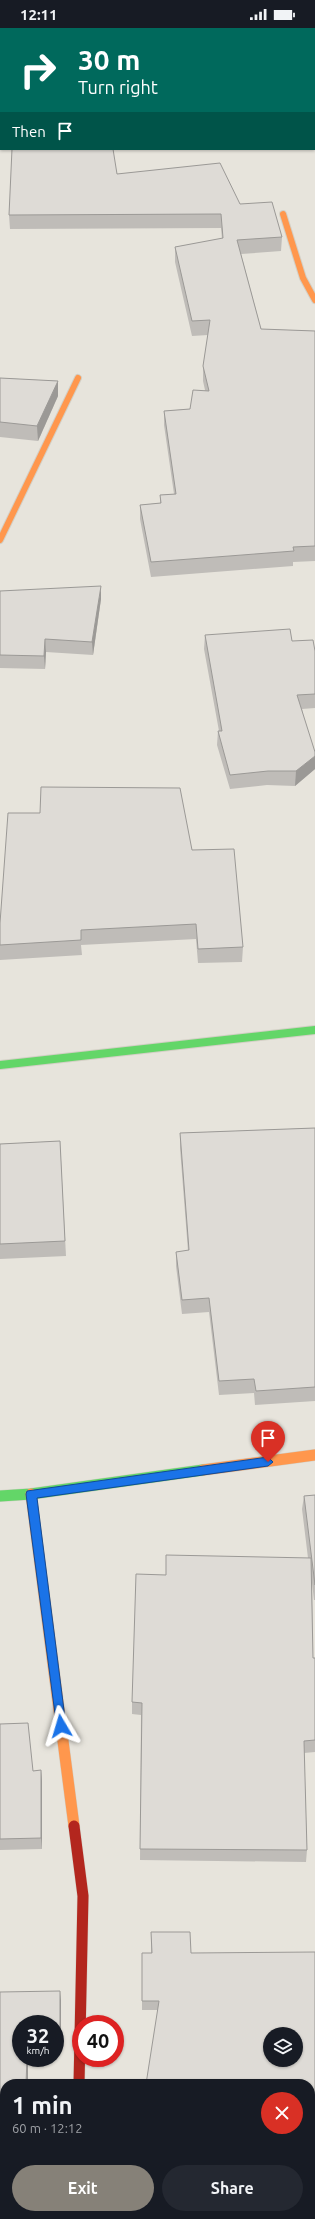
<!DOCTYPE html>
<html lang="en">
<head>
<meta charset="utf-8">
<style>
  body { margin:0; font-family:Ubuntu,sans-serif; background:#242831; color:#f1f3f6; height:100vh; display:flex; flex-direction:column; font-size:15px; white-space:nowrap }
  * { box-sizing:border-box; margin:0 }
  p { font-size:13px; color:#9ea1a6 }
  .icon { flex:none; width:22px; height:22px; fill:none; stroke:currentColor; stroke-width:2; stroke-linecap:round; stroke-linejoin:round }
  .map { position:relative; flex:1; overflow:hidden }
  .drawer { position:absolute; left:0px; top:2051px; width:315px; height:140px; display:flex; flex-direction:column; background:#171b24; border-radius:16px 16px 0 0; box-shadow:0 1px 3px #0004 }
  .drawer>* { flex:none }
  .top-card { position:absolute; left:0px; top:0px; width:315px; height:122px; box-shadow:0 1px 3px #0004; background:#00695c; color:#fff; overflow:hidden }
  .controls { position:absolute; left:263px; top:1999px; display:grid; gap:8px }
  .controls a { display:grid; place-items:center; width:40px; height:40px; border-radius:50%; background:#171b24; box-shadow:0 1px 3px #0004; font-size:20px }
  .speed { position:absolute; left:12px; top:1987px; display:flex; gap:8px; font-size:20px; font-weight:700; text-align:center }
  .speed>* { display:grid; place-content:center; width:52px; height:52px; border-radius:50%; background:#171b24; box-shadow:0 1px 3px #0004; line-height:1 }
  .speed small { font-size:10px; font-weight:400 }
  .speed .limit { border:6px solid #d22; background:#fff; color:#111 }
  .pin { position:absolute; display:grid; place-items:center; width:34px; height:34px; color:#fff; margin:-41px -17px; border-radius:50% 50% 50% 0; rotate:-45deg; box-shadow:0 0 4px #0007 }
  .pin .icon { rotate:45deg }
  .me { position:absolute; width:44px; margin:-22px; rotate:353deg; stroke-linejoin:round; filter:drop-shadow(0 0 3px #0008) }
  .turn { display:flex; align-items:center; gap:14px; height:84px; padding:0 12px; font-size:18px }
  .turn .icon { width:52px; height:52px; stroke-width:2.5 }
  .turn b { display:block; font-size:28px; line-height:34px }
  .then { display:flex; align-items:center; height:38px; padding:0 12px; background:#0003; gap:8px; font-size:15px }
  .round { display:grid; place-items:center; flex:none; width:42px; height:42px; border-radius:21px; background:#242831 }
  .overview { display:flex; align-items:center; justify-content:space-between; height:68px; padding:0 12px }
  h1 { font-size:24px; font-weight:600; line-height:30px }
  .button { display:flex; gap:8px; margin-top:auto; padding:8px 12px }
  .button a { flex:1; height:46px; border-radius:24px; background:#868178; color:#fff; font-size:16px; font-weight:600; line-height:46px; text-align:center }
  .button a+a { background:#242831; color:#f1f3f6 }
  .status { display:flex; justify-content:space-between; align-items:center; height:28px; padding:0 20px; background:#171b24; direction:ltr }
  .status svg { height:11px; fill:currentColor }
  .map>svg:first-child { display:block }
</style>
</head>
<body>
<div class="status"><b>12:11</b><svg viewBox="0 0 49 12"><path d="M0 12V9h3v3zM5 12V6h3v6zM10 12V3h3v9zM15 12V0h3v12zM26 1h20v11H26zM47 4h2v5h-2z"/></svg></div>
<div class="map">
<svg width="315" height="2191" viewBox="0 0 315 2191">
  <rect width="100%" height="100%" fill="#f4f2ee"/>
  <path fill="#e7e4dc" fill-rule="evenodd" d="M0 0H315V2191H0ZM1 1H314V121H1ZM21 1996H55V2030H21ZM81 1996H115V2030H81ZM270 2006H296V2032H270ZM5 2056H310V2186H5Z"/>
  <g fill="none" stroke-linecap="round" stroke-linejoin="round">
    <g stroke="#d2d0cb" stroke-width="2">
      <g id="street">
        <rect x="0" y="13" width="1" height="8"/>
        <polygon points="93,2186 123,2186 125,2191 95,2191"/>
      </g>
    </g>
    <g stroke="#d3cfc5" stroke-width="10">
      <polyline id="fast-far1" points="0,1037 315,1002"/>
    </g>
    <g stroke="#d3cfc5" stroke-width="12">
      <polyline id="fast" points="0,1468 31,1466 203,1442"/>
    </g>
    <g stroke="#d3cfc5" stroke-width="8">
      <g id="slow-far1">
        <polyline points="283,186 303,250 315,272"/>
        <polyline points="0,512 78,350"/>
      </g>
    </g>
    <g stroke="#d3cfc5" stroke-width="12">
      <g id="slow">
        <polyline points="203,1442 315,1427"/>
        <polyline points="31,1466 74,1798"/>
      </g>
    </g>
    <g stroke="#d3cfc5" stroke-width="12">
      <polyline id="jam" points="74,1798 83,1868 79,2056"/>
    </g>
    <use href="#street" fill="#fdfdfc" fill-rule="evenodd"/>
    <use href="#fast-far1" stroke="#63d668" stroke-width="8"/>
    <use href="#fast" stroke="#63d668" stroke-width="11"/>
    <use href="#slow-far1" stroke="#ff974d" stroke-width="6"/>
    <use href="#slow" stroke="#ff974d" stroke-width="11"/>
    <use href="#jam" stroke="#b3261e" stroke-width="11"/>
  </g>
  <g fill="#bfbcb8">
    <polygon points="143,0 222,0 223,1 145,1"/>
    <rect x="0" y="37" width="1" height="68"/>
    <polygon points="117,146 240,176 282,209 281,223 241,226 261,301 315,303 315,533 293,534 293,538 151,549 140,491 140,477 160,475 160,467 174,466 164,397 164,383 190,381 205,362 203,353 203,338 208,307 192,308 175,234 175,219 222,211 221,200 10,201 9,187"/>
    <polygon points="0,350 58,353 58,368 38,413 0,409"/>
    <polygon points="0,563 101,571 93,627 46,624 45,641 0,640"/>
    <polygon points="205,607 292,613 315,623 315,680 302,681 315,741 295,758 267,757 230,761 217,717 218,703 219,703 204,621"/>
    <polygon points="192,822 243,919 242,934 198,935 196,911 81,917 82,927 0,932 0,895"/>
    <polygon points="315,1100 315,1373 255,1377 254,1365 219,1367 209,1284 182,1286 176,1238 176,1224 188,1223 180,1120 180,1105"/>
    <polygon points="60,1113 66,1228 0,1231 0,1116"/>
    <polygon points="315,1467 315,1572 314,1572 312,1555 313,1630 315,1630 315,1724 304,1725 307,1822 306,1834 140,1832 141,1687 132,1686 132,1674 166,1547 308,1530 302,1481 304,1468"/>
    <polygon points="0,1696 33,1743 41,1742 42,1753 42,1821 0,1822"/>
    <polygon points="151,1904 191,1925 310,2056 158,1982 142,1982 142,1925 151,1925"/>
    <polygon points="0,1964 61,1972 61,2008 55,2008 55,1996 21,1996 21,2030 28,2030 28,2056 5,2056 78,2186 78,2191 0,2191"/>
  </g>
  <g fill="#9b9996">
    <rect x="314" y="55" width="1" height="15"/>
    <polygon points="58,353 58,368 38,413 37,398"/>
    <polygon points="101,558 101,571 93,627 92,614"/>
    <polygon points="45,611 46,624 45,641 44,628"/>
    <polygon points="315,728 315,741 295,758 296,743"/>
    <polygon points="41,1742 42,1753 42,1821 41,1810"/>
    <polygon points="60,1963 61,1972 61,2008 60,1999"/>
    <polygon points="27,2030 28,2030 28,2056 26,2056"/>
    <polygon points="315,2152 315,2157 310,2167 310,2162"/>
    <polygon points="298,2186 301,2186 298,2191 297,2188"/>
  </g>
  <g fill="#dedbd6" stroke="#9b9996" fill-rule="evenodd">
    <polygon points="173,0 222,0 223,1 175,1"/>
    <rect x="314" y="5" width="1" height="50"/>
    <rect x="0" y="37" width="1" height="53"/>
    <polygon points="12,121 113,121 117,146 220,135 240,176 272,174 282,209 237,212 261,301 315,303 315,518 293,519 294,523 151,534 140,477 161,475 160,467 176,466 164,383 190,381 193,362 209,363 203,338 210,292 192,293 175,219 223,210 221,186 9,187"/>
    <polygon points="0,350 58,353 37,398 0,394"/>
    <polygon points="101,558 92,614 45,611 44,628 0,627 0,563"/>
    <polygon points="290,601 292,613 313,612 315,623 315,666 297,667 315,724 315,728 296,743 268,743 230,747 218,703 222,703 205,607"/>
    <polygon points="41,759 180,760 192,822 234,821 243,919 198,921 196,896 81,902 81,912 0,917 0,895 8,785 40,785"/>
    <polygon points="315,1100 315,1359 256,1363 254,1351 219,1353 209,1270 182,1272 176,1224 189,1222 180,1105"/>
    <polygon points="60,1113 65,1213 0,1216 0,1116"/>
    <polygon points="315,1467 315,1557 304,1468"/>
    <polygon points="166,1527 311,1530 313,1630 315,1630 315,1712 304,1713 307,1822 140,1821 142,1675 132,1674 136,1546 166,1547"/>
    <polygon points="28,1695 33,1743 41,1742 41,1810 0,1811 0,1696"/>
    <path d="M151 1904H190L191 1925 315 1924V2152L310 2162V2056H146L159 1973H142V1925H152ZM270 2006H296V2032H270Z"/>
    <polygon points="60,1963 60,1999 55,1999 55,1996 21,1996 21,2030 27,2030 26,2056 5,2056 5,2186 77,2186 77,2191 15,2191 16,2186 0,2188 0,1964"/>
    <polygon points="191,2186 298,2186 297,2188 301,2191 188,2191"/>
  </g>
  <polygon fill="#1a73e8" stroke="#114b97" points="268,1429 273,1434 268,1438 37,1470 66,1698 61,1703 57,1701 26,1466 27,1463"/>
</svg>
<div class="controls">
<a><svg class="icon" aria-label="layers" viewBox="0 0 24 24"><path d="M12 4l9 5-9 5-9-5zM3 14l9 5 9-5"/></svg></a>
</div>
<div class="speed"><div>32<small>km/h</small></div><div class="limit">40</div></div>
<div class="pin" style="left:268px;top:1434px;background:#d93025"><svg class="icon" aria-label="arrive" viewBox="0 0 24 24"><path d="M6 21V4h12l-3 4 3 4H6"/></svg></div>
<svg class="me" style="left:61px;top:1698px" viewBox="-20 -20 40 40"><path d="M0-17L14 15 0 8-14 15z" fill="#1a73e8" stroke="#fff" stroke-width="4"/></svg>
<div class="top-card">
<div class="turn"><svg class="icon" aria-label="right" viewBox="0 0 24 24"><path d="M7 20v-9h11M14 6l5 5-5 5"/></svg><div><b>30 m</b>Turn right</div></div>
<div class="then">Then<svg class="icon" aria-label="arrive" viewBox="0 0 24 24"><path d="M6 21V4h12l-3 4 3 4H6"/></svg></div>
</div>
<section class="drawer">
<div class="overview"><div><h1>1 min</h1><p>60 m · 12:12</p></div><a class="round" style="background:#d93025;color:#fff"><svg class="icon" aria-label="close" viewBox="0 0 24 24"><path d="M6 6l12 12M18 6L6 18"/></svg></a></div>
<div class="button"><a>Exit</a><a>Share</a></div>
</section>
</div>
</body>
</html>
